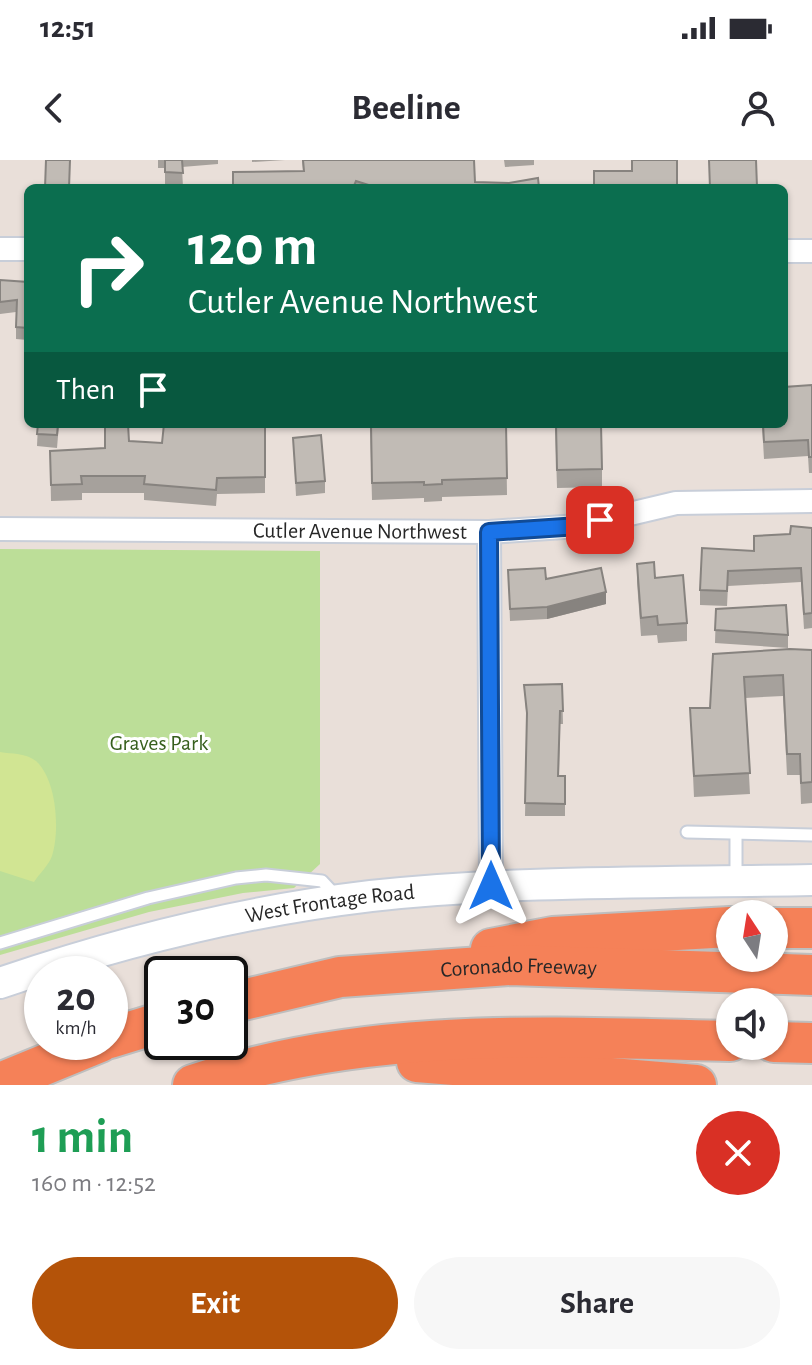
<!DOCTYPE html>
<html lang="en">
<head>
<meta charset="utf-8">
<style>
  body { margin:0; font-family:"Alegreya Sans",sans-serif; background:#f7f7f7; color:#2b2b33; height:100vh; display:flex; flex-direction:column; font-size:30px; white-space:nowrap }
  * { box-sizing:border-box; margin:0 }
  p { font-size:26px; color:#7c7c81 }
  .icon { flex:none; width:44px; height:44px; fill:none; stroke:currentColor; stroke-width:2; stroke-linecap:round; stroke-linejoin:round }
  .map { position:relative; height:925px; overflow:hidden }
  .details { display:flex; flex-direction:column; background:#fff; flex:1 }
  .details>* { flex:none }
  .guide { position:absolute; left:24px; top:24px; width:764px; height:244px; border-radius:12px; box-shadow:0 2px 6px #0004; background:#0b6e4f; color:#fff; overflow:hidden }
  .needle { width:52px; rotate:348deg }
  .buttons { position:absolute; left:716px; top:740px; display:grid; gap:16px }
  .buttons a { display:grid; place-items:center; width:72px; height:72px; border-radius:50%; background:#fff; box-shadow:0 2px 6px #0004; font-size:40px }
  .speed { position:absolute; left:24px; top:796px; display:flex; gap:16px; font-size:40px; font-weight:700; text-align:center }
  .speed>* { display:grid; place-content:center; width:104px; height:104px; border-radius:50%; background:#fff; box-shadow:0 2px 6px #0004; line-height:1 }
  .speed small { font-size:20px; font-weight:400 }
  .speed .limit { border:4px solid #111; border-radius:12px; background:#fff; color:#111 }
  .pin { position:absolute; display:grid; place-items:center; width:68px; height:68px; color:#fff; margin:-34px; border-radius:16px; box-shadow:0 4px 12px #0006 }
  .me { position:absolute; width:88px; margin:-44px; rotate:0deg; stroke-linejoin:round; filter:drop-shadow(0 0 6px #0008) }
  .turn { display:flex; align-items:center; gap:28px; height:168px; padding:0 32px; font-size:36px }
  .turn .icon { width:104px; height:104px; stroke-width:2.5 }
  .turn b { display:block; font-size:56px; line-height:68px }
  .then { display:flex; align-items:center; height:76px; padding:0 32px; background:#0003; gap:16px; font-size:30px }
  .round { display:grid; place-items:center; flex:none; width:84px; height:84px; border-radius:42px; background:#f7f7f7 }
  .headline { display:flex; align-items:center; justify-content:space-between; height:136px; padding:0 32px }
  h1 { font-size:48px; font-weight:700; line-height:60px; color:#1e9e55 }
  .action { display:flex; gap:16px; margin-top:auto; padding:16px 32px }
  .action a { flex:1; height:92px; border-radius:48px; background:#b45309; color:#fff; font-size:32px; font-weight:700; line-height:92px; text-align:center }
  .action a+a { background:#f7f7f7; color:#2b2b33 }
  .status { display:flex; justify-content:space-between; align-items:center; height:56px; padding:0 40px; background:#fff; direction:ltr }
  .status svg { height:22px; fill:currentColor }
  header { display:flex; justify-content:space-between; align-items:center; height:104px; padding:0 32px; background:#fff; font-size:36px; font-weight:700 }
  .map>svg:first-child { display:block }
</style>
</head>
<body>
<div class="status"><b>12:51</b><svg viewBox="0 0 49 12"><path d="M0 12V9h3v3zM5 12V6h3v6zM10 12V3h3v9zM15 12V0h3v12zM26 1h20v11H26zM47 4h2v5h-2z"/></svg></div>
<header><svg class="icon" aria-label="back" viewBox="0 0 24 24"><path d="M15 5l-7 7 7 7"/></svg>Beeline<svg class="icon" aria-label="person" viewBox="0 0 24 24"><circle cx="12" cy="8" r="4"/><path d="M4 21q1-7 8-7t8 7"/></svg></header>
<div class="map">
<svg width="812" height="925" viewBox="0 0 812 925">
  <rect width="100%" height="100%" fill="#e9dfd9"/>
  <polygon fill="#bcde98" points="0,389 320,391 320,704 294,728 243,733 149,752 0,795"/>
  <path fill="#d1e593" d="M0 592C12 594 26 593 36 601 57 620 60 671 52 696 49 705 39 714 34 722L0 711Z"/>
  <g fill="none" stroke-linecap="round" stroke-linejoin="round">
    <g stroke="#c8ced9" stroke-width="15">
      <g id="service">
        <polyline points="687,672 812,675"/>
        <polyline points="736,718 736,675"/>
        <polyline points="0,783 148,738 236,718 266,715 322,721 337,737"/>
      </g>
    </g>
    <g stroke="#c8ced9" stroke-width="26">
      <g id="minor">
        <polyline points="0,89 28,89"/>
        <polyline points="784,91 812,91"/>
        <path id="s1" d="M0 369 489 372 579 366 676 343 812 341"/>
        <polyline points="489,372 491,726"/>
      </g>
    </g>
    <g stroke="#c8ced9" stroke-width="34">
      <g id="secondary">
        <path id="s2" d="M0 823C120 782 244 751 371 736 517 720 665 723 812 720"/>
      </g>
    </g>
    <g stroke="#bebebe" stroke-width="44">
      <g id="motorway">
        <polyline points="774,768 812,768"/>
        <polyline points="491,789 553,777 730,767"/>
        <path id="s3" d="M230 843 340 817 510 805 812 815"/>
        <polyline points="110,878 162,862"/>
        <polyline points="774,882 812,883"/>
        <polyline points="417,902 696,925"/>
        <polyline points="0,923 100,882"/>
        <path d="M193 925C367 866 549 877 730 881"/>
      </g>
    </g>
    <use href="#service" stroke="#fff" stroke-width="11"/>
    <use href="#minor" stroke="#fff" stroke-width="22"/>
    <use href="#secondary" stroke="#fff" stroke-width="30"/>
    <use href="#motorway" stroke="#f58158" stroke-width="40"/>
  </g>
  <g fill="#a6a19c">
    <polygon points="158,0 218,0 218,4 182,7 183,28 165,28 165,8 158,8"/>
    <polygon points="252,0 285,0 252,2"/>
    <polygon points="302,0 474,0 475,22 539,28 233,28 303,11"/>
    <polygon points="504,0 534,0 534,5 505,7"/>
    <polygon points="677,0 677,28 594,28 632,11"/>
    <polygon points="0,120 28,122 28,180 16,179 16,152 0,154"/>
    <polygon points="812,225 812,313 809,313 808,296 764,299 762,264 784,264"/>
    <polygon points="38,264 59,264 57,288 37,286"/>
    <polygon points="265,264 265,333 217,334 216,346 144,340 144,333 82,333 82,340 51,341 50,291 105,288 129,281 162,283"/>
    <polygon points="370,264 506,264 507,335 442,337 442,341 424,342 424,338 372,340"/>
    <polygon points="555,264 602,309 602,327 557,328"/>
    <polygon points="293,278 325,321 325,333 296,336"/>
    <polygon points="812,368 812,468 804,469 801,422 728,426 727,446 700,445 700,430 754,391 754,376 790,374"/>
    <polygon points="637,404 655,418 687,463 687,481 658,483 657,475 641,476 637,422"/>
    <polygon points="508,410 546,419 606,444 547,459 510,461"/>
    <polygon points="716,449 788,475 788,488 715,483"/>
    <polygon points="812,490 812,643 801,644 800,615 787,615 783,536 745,538 750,634 694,637 690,548 710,548 713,494"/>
    <polygon points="562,524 563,564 560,564 559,616 565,616 565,656 525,656 527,563 524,525"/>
  </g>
  <polygon fill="#87837f" points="606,432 606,444 547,459 547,447"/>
  <g fill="#c1bbb5" stroke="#87837f" stroke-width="2">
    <polygon points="46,0 70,0 69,28 45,28"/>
    <polygon points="165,0 182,0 183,13 165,12"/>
    <polygon points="303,0 474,0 475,22 509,23 538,18 539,28 378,28 356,21 353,28 233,28 233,12 304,11"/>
    <polygon points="632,0 677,0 677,26 594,28 594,11 632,11"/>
    <polygon points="709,0 756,0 757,27 710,28"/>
    <polygon points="0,120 28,122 28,168 16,167 17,140 0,142"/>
    <polygon points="812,225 812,297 809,297 808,280 764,282 763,264 784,264 784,227"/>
    <polygon points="38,264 58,264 57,275 37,274"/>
    <polygon points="105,264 128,264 129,281 162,283 164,264 265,264 265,317 217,318 216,330 144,324 145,316 81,316 82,324 51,325 50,291 105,288"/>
    <polygon points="371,264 506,264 507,318 442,320 442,324 424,325 424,322 372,323"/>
    <polygon points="556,264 601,264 602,309 557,310"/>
    <polygon points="321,275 325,321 296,323 293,278"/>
    <polygon points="791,366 812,368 812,453 804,454 801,408 728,411 727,431 700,430 702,388 754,391 754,376 790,374"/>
    <polygon points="654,402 655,418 683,415 687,463 658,465 657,456 641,458 637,404"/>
    <polygon points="545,408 546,419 601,408 606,432 547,447 510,449 508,410"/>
    <polygon points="786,445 788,475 715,470 716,449"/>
    <polygon points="790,489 812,490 812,622 801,623 800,594 787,594 783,515 744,517 750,613 694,616 690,548 710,548 713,494"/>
    <polygon points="562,524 563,551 560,551 558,616 565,616 565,644 525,643 527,553 524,525"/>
  </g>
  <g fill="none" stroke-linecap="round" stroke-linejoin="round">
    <g stroke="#114b97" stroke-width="20">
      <polyline id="route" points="491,726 489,372 579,366 600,360"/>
    </g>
    <use href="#route" stroke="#1a73e8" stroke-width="14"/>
  </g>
  <g text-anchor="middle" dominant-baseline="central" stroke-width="6" stroke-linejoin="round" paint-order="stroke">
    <g font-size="22" fill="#272727" stroke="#fff">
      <text stroke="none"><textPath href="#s1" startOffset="360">Cutler Avenue Northwest</textPath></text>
      <text stroke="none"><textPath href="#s2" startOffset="340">West Frontage Road</textPath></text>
      <text stroke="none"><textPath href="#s3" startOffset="292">Coronado Freeway</textPath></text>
    </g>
    <g font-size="22" fill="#365f1c" stroke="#fff">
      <text x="159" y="583">Graves Park</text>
    </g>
  </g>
</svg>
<div class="buttons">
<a><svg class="needle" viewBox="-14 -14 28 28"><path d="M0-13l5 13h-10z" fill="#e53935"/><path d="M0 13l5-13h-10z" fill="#7c7c81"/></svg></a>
<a><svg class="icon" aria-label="sound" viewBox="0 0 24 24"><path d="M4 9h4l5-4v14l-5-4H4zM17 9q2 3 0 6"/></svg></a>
</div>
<div class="speed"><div>20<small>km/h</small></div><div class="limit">30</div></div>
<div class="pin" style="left:600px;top:360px;background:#d93025"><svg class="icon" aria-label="arrive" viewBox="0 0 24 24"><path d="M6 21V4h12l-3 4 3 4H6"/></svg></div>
<svg class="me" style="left:491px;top:726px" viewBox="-20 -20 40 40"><path d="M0-17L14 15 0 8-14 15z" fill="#1a73e8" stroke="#fff" stroke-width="4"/></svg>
<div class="guide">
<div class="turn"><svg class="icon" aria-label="right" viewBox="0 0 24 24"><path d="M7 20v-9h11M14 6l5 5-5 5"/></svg><div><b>120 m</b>Cutler Avenue Northwest</div></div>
<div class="then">Then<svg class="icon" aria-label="arrive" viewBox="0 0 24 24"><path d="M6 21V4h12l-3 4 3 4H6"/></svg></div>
</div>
</div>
<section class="details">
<div class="headline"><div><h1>1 min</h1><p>160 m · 12:52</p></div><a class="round" style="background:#d93025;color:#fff"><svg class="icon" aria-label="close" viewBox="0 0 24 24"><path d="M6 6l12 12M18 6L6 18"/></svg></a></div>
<div class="action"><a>Exit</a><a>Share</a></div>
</section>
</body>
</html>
